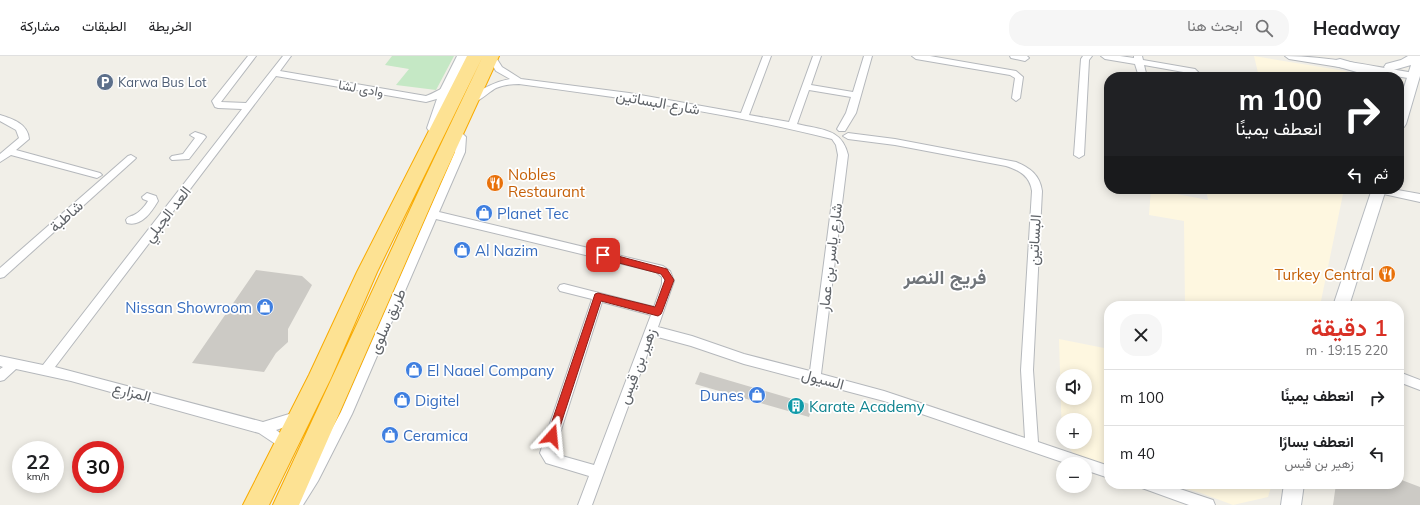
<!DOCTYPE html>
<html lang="ar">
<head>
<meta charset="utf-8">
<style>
  body { margin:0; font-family:Mulish,Vazirmatn,sans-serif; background:#f6f6f6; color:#202124; direction:rtl; height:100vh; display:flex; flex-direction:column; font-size:15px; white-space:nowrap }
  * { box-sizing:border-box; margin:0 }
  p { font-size:13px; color:#757577 }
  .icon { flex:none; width:22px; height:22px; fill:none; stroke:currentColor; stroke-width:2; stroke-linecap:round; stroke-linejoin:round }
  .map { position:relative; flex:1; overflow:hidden; direction:ltr }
  .sheet { position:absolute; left:1104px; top:245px; width:300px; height:188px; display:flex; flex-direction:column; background:#fff; border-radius:16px; box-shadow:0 2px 10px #0003; direction:rtl }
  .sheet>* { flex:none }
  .top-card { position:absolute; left:1104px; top:16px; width:300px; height:122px; border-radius:16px; box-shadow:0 2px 10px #0003; direction:rtl; background:#202124; color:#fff; overflow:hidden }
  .tools { position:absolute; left:1056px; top:313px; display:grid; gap:8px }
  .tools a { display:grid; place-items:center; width:36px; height:36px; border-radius:50%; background:#fff; box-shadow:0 2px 10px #0003; font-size:20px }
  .speed { position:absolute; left:12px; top:385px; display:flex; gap:8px; font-size:20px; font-weight:700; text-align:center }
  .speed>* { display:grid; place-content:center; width:52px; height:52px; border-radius:50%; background:#fff; box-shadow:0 2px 10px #0003; line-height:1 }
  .speed small { font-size:10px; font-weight:400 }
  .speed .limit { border:6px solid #d22; background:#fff; color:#111 }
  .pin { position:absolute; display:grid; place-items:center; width:34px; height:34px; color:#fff; margin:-17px; border-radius:8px; box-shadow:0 2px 6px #0006 }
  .me { position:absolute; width:44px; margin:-22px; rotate:18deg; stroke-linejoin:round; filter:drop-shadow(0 0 3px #0008) }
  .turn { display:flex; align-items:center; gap:14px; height:84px; padding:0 16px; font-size:18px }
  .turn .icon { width:52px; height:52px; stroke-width:2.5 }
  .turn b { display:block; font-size:28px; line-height:34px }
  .then { display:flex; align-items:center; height:38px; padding:0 16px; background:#0003; gap:8px; font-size:15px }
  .round { display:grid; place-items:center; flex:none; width:42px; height:42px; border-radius:16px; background:#f6f6f6 }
  .headline { display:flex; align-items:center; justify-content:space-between; height:68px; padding:0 16px }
  h1 { font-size:24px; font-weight:600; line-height:30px; color:#d93025 }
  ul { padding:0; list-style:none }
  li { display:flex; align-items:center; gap:12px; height:56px; padding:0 16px; border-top:1px solid #e0e0e0 }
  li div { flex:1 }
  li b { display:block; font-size:15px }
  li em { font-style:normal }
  header { display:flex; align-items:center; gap:24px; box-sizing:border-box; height:56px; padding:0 20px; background:#fff; border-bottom:1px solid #e0e0e0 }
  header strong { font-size:19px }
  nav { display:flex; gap:22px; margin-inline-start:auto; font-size:14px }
  .search { width:280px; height:36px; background:#f6f6f6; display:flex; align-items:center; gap:10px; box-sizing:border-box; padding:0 14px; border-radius:16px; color:#757577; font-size:15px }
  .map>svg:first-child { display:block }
</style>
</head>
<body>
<header>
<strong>Headway</strong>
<div class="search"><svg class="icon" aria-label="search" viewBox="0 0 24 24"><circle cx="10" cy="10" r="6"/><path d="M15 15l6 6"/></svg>ابحث هنا</div>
<nav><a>الخريطة</a><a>الطبقات</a><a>مشاركة</a></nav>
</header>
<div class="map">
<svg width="1420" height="449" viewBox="0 0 1420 449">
  <rect width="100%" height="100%" fill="#f1efe8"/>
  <g fill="#fef7e0" fill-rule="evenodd">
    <polygon points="1254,0 1345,15 1356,21 1259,21"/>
    <polygon points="1151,133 1208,144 1206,133 1344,133 1320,250 1185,250 1184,165 1149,159"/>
    <path d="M1059 283 1109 293V410L1075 400 1065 386H1085V364H1063L1062 383ZM1063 320H1085V342H1063Z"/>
    <polygon points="1170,428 1272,428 1268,441 1233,449 1201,437"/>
  </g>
  <polygon fill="#c5e8c5" points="392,0 454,0 436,34 396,29 409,13 385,9"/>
  <g fill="#cccac5">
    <polygon points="256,214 302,220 312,229 288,273 288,286 276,297 264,316 192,307"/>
    <polygon points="700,316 813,349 809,361 695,328"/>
    <polygon points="1399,423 1420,431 1420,449 1333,449 1336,428 1399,428"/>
  </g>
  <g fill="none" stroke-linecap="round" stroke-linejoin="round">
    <g stroke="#b5b8bc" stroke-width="2">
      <g id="street">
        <path d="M248 0H256L221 46 246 47 283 0H291L280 15 426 40C433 38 439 33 446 31L450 34 440 42 426 46 276 20 55 311 263 366 299 355 303 357 305 361 303 365 276 374 291 385 292 389 291 393 286 395 259 377 71 325 16 313 4 324 0 325V313L3 311 0 310V300L43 309 242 53 218 52 215 51 212 45Z"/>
        <path d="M487 0H495L502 11 521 23 629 37 741 57 763 0H771L749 59 789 66 813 0H821L811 29 853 36 864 0H872L856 57 845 75H839L837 73 846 57 851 41 809 34 797 68C821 74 842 72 848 99L821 318 884 335 1025 382 1021 314 1032 135C1030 120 1019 114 1006 110L895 89 848 83 843 80 848 77 895 83 1016 106C1030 112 1040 119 1042 135L1033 314 1038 386 1109 410V422L1085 414V408H1068L884 345 744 308 691 290 654 280 592 449H578L589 420 546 407 540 397 592 243 560 235 558 232 560 229 564 228 654 251 662 228V221L656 216 436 163 352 358 318 425 303 449H288L308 417 341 356 455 96 456 82 451 76 456 73 459 74 466 81 465 96 439 156 663 210 670 215 674 225 658 271 692 280 744 298 810 315 838 99 836 89 832 83C729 57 624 42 519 28 511 28 504 29 496 32 488 36 477 49 468 47L467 45 468 43C481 33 494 26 510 23L496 15ZM602 246 651 259 594 409 555 398 554 396Z"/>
        <polygon points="912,0 930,0 1016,15 1023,21 1020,42 1016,45 1012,42 1015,22 1010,19 916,3"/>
        <polygon points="1010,0 1027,0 1029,2 1025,5 1011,2"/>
        <polygon points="1083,0 1092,0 1089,4 1084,99 1079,102 1074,99 1081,3"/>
        <polygon points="1101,0 1120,0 1134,2 1134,0 1142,0 1143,4 1195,13 1203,21 1194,21 1189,17 1144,9 1147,21 1139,21 1135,8 1105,3"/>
        <path d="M1285 0C1328 0 1371 10 1414 17L1418 20 1414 23 1289 3Z"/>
        <path d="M0 59C13 63 28 68 29 83L16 94 100 117 102 119 97 122 11 99 0 106V98L19 82 16 74 0 65Z"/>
        <polygon points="195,76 204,79 206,81 189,103 172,104 170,102 172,100 183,98 195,82 190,79"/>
        <polygon points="131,99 136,102 134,104 4,221 0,222 0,212 128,100"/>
        <polygon points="1375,133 1392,133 1420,138 1420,146 1379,137 1375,136"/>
        <path d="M147 137 156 140 158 145C152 155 142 171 127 167L126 164C128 160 130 161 134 159 140 156 145 150 148 145L143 143 142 141Z"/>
        <polygon points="1399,316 1420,324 1420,334 1399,326"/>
        <polygon points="1140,428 1165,428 1213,444 1215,449 1189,449 1142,432"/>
      </g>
    </g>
    <g stroke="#b6babf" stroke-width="2">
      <g id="secondary">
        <polygon points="457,0 469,0 452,34 441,72 439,75 434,76 429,75 427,72 440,34"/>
        <polygon points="1408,0 1420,0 1420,20 1406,68 1404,71 1399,72 1399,47 1411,9 1390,15 1386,14 1384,11 1386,8 1401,4"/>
        <polygon points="1340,3 1391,18 1393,21 1374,21 1336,10 1334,7 1336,4"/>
        <polygon points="1372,133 1386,133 1349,250 1333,250"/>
        <polygon points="1284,428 1304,428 1301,449 1281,449"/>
      </g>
    </g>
    <g stroke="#f9ab00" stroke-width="2">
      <polygon id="highway" points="467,0 499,0 440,128 299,449 273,449 422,128 482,2 377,216 331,322 269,449 243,449 309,319 357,216"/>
    </g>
    <use href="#street" fill="#fff" fill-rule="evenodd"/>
    <use href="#secondary" fill="#fff" fill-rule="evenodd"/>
    <use href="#highway" fill="#fde293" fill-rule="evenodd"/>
  </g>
  <polygon fill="#d93025" stroke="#8d1f18" points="603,196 667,213 674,224 662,256 661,258 658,260 601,245 557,380 556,383 552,385 548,383 547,380 595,238 598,237 655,251 665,224 661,218 600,202 598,199"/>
  <defs>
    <g id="parking-disc" transform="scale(0.9)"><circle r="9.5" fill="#5c6f8a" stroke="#fff"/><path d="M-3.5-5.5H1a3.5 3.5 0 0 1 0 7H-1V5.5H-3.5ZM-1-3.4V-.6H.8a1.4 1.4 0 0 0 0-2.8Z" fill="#fff"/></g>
    <g id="restaurant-disc" transform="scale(0.9)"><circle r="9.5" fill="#e8710a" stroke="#fff"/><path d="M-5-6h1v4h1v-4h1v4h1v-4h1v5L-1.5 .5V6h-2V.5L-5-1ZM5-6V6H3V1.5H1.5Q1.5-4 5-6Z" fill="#fff"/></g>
    <g id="shop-disc" transform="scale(0.9)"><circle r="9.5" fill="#3f7fe0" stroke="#fff"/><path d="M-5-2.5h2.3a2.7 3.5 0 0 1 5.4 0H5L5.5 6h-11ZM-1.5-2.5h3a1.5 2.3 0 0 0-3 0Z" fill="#fff"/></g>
    <g id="building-disc" transform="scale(0.9)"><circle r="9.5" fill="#0f9aa8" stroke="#fff"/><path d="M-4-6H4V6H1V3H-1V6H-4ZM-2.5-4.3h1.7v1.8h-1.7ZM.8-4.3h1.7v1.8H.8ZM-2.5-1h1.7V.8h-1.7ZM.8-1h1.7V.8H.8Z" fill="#fff"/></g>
  </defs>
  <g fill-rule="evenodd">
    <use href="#parking-disc" x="105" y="26"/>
    <use href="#restaurant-disc" x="495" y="127"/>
    <use href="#shop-disc" x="484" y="157"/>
    <use href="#shop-disc" x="462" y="194"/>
    <use href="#restaurant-disc" x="1387" y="218"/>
    <use href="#shop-disc" x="265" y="251"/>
    <use href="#shop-disc" x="414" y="314"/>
    <use href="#shop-disc" x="757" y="339"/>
    <use href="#shop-disc" x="402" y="344"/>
    <use href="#building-disc" x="796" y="350"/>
    <use href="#shop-disc" x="390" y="379"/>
  </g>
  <g text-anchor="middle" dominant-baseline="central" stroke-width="3.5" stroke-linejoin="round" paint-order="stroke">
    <g font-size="13" fill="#4e5e75" stroke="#fff" text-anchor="start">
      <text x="118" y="26">Karwa Bus Lot</text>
    </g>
    <g font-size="13" fill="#5f6368" stroke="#fff">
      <text transform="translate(361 32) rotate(10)">وادى لشا</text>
    </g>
    <g font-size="15" fill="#5f6368" stroke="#fff">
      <text transform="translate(658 46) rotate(10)">شارع البساتين</text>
      <text transform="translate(167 158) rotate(-52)">العد الجبلي</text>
      <text transform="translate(66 160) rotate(-42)">شاطبة</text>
      <text transform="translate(1034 184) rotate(-87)">البساتين</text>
      <text transform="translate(830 201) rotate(-83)">شارع ياسر بن عمار</text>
      <text transform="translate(387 265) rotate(-66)">طريق سلوى</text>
      <text transform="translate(637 310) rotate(-69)">زهير بن قيس</text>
      <text transform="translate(823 323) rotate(15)">السيول</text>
      <text transform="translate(132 336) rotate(15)">المزارع</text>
    </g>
    <g font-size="15" fill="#c56008" stroke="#fff" text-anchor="start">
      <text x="508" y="118">Nobles<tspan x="508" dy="17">Restaurant</tspan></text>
      <text x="1374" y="218" text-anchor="end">Turkey Central</text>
    </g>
    <g font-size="15" fill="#366cbe" stroke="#fff" text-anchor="start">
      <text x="497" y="157">Planet Tec</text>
      <text x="475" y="194">Al Nazim</text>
      <text x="252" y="251" text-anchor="end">Nissan Showroom</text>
      <text x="427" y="314">El Naael Company</text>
      <text x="744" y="339" text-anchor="end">Dunes</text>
      <text x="415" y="344">Digitel</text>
      <text x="403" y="379">Ceramica</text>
    </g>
    <g font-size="15" fill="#0d838f" stroke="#fff" text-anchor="start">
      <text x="809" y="350">Karate Academy</text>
    </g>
    <g font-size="19" font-weight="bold" fill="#70757a" stroke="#fff">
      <text x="945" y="221">فريج النصر</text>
    </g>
  </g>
</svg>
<div class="tools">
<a><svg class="icon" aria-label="sound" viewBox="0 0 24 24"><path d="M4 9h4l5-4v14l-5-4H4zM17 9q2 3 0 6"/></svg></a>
<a>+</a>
<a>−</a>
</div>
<div class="speed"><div>22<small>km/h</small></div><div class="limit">30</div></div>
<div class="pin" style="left:603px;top:199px;background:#d93025"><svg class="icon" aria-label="arrive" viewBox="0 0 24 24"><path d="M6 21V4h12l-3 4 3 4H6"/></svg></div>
<svg class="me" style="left:552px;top:380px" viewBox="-20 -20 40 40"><path d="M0-17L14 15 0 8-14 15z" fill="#d93025" stroke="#fff" stroke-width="4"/></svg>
<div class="top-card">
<div class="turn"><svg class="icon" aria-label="right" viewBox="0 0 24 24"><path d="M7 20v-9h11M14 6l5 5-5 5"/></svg><div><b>100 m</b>انعطف يمينًا</div></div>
<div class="then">ثم<svg class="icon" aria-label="left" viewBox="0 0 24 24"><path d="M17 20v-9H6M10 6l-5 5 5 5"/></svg></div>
</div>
<section class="sheet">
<div class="headline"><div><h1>1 دقيقة</h1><p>220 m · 19:15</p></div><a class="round"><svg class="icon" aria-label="close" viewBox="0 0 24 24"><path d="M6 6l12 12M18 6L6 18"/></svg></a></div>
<ul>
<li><svg class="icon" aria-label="right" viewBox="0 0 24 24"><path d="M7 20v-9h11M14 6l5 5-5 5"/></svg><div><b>انعطف يمينًا</b></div><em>100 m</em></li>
<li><svg class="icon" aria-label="left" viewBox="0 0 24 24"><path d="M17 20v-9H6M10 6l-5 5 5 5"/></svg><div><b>انعطف يسارًا</b><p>زهير بن قيس</p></div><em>40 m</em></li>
</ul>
</section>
</div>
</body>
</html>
